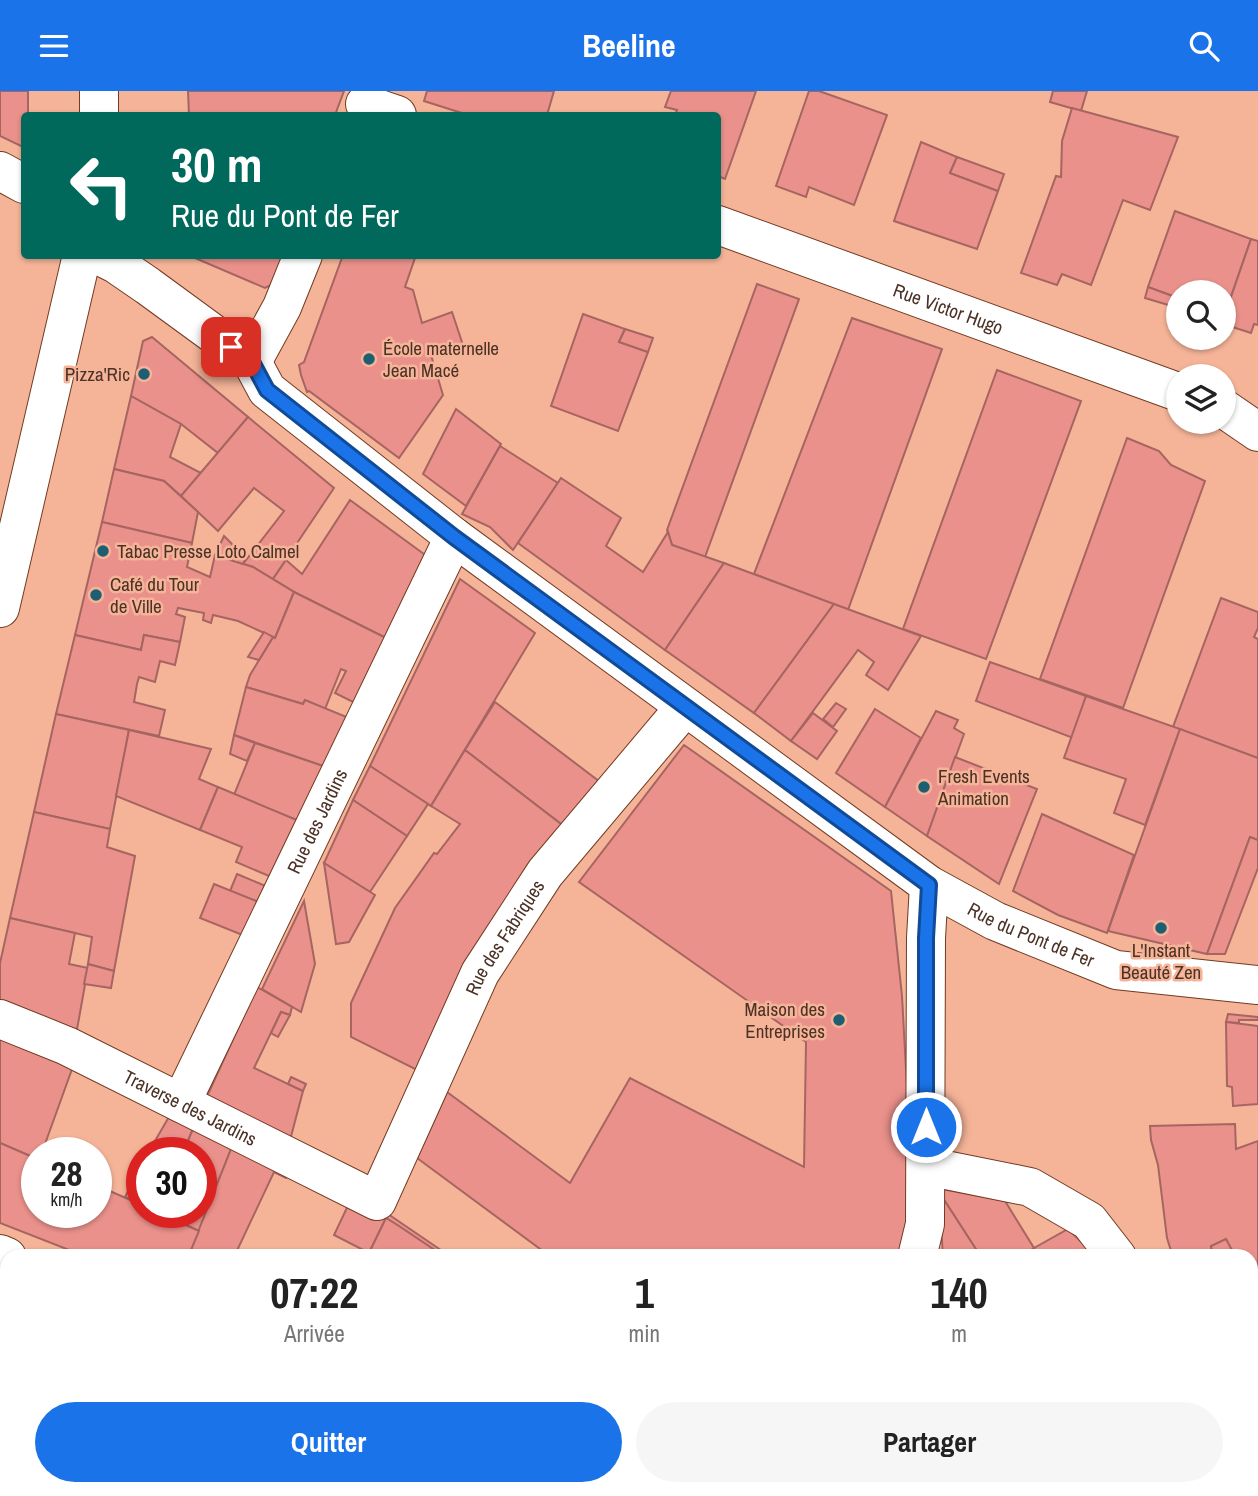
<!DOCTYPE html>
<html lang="fr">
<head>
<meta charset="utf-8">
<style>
  body { margin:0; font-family:"Archivo Narrow",sans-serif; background:#f6f6f6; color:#222; height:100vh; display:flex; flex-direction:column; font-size:26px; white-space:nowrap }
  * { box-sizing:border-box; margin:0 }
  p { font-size:23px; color:#767676 }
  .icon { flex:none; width:38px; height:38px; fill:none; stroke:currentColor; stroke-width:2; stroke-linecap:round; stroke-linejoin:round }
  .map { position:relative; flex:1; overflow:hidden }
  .drawer { position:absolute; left:0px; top:1158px; width:1258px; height:247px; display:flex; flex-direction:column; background:#fff; border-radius:21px 21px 0 0; box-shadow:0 2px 5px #0004 }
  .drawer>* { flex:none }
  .top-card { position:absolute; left:21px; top:21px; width:700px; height:147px; border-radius:7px; box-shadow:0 2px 5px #0004; background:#00695c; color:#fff; overflow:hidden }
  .fabs { position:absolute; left:1166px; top:189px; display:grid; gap:14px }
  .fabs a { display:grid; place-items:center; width:70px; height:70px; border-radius:50%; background:#fff; box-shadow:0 2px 5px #0004; font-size:35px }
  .speed { position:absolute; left:21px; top:1046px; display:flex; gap:14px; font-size:35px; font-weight:700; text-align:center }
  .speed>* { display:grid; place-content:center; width:91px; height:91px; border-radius:50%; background:#fff; box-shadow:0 2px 5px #0004; line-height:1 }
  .speed small { font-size:18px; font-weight:400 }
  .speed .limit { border:10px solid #d22; background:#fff; color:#111 }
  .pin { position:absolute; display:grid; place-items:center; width:60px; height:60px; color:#fff; margin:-30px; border-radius:14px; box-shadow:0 4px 10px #0006 }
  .me { position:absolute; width:77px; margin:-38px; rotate:0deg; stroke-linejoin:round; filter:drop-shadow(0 0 5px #0008) }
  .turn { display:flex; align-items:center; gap:24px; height:147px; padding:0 35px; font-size:32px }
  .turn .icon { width:91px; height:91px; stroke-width:2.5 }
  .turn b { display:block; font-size:49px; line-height:60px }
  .eta { display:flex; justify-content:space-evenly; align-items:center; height:119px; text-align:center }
  .eta b { font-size:42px; font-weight:700; line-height:49px }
  .cta { display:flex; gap:14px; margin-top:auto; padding:14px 35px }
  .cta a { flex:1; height:80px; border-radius:42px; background:#1a73e8; color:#fff; font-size:28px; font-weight:700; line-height:80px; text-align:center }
  .cta a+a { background:#f6f6f6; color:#222 }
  header { display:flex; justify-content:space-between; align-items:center; height:91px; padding:0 35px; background:#1a73e8; color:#fff; font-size:32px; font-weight:700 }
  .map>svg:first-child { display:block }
</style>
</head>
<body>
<header><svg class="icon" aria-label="menu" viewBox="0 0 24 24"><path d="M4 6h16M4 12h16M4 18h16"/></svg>Beeline<svg class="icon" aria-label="search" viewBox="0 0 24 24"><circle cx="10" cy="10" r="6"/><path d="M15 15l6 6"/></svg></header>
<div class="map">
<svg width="1258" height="1405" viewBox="0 0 1258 1405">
  <rect width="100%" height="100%" fill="#f5b498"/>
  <g fill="#ea918b" stroke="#a66561" stroke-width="2">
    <polygon points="0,0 28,0 28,24 24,24 23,56 0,45"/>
    <polygon points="188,0 344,0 335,24 189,24"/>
    <polygon points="427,0 554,0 547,24 468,24 424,10"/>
    <polygon points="671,0 756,0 725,88 718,85 718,24 675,24 677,19 665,16"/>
    <polygon points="809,0 819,0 887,24 854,114 809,96 806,106 776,95"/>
    <polygon points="1053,0 1087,0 1081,20 1050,11"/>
    <polygon points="1072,17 1178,46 1150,119 1123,109 1091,194 1062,183 1057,194 1021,182 1056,85 1061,86 1062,50"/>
    <polygon points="921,51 957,66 950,82 998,100 977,158 894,130"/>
    <polygon points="957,66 1004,83 998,100 950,82"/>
    <polygon points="1175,120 1251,148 1223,229 1223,201 1178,201 1178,207 1148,196"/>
    <polygon points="1251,148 1258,150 1258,234 1254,233 1251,242 1223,233 1223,229"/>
    <polygon points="188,164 285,164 273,193 265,197"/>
    <polygon points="343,164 416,164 405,196 413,199 422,232 452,221 463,254 431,264 443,304 399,367 309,300 307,301 301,284 299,274 304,271"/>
    <polygon points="757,193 799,208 705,466 672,454 667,439"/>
    <polygon points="1148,196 1178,207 1178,217 1145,207"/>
    <polygon points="583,223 625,238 619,251 648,261 618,340 551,315"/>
    <polygon points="852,227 942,258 848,519 754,483"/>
    <polygon points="625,238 653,247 648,261 619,251"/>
    <polygon points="152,246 248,326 218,362 181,333 131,305 143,250"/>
    <polygon points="997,279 1081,310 986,568 903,538"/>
    <polygon points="131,305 181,333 170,366 201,382 181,405 164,390 114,378"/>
    <polygon points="456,318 501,353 466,415 423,383"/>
    <polygon points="248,326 334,397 273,488 253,476 243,473 284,420 254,397 218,440 181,405"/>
    <polygon points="1127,347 1159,360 1171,374 1205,390 1123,617 1040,588"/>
    <polygon points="500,355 558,392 513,459 490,436 462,423"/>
    <polygon points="114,378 164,390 198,421 192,452 102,431"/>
    <polygon points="561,387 621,427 606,455 643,481 668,441 672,454 724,472 665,559 518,452"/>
    <polygon points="350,409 428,466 388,548 294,501 273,488 286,469 302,483"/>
    <polygon points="102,431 192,452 187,476 210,486 215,464 253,476 294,501 275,547 238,530 213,524 211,532 203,529 204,522 178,517 176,523 185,526 180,551 144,544 141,559 75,544"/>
    <polygon points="224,445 246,467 243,473 215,464"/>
    <polygon points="724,472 834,513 754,622 665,559"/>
    <polygon points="460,488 535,542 431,715 370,675"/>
    <polygon points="294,501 388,548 357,613 335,602 346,580 341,578 325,618 305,609 303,613 246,596 250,584 273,546 275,547"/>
    <polygon points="1221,507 1258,521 1258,537 1254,546 1258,548 1258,667 1173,636"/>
    <polygon points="834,513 921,545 888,599 866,584 874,571 858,559 791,650 754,622"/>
    <polygon points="264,541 273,546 259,569 248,566"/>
    <polygon points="75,544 141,559 144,544 180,551 175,574 160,570 155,591 139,586 137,593 134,611 165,619 159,645 56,623"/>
    <polygon points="990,571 1086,605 1073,647 976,610"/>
    <polygon points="246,596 303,613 305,609 349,627 326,676 234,644"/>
    <polygon points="1086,605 1180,638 1145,734 1114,722 1126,688 1064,667"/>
    <polygon points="495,611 604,694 574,743 465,659"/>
    <polygon points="836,612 846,618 833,636 823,628"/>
    <polygon points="875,618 921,647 885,716 836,682"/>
    <polygon points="936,620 958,629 954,637 964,643 927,745 885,716"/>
    <polygon points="813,622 837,640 817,668 791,650"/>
    <polygon points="56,623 129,639 110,738 34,721"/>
    <polygon points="1180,638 1258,667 1258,749 1250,746 1207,863 1108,840"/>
    <polygon points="129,639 211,658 199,688 218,696 200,739 116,705"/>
    <polygon points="234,644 255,652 247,670 230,663"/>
    <polygon points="255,652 326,676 299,730 234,704"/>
    <polygon points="684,654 891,800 902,905 914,1124 899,1166 551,1166 417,1067 447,1001 570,1092 630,987 804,1076 806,951 579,791"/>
    <polygon points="465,659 574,743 429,985 351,946 351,912 395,817 434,762 437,763 460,733 431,715"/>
    <polygon points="955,666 1037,698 999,793 927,745"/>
    <polygon points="370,675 428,713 407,745 353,709"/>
    <polygon points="218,696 299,730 276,788 236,771 242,756 200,739"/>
    <polygon points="353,709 407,745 370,801 324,772"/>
    <polygon points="34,721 110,738 107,756 135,765 114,880 88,873 92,846 10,827"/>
    <polygon points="1042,723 1134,764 1107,842 1058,824 1013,800"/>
    <polygon points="1250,746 1258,749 1258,777 1225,863 1207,863"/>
    <polygon points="324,772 375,804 349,851 336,853"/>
    <polygon points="237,783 268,796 261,812 230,800"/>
    <polygon points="214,793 266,814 250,847 200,827"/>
    <polygon points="304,810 315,873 301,921 262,898"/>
    <polygon points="10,827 75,842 69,873 88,877 76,944 0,915 0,872"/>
    <polygon points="88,873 114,880 111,897 84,893"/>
    <polygon points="257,896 292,916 290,924 281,921 254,977 303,1000 289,1053 204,1012"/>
    <polygon points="281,921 290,924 278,946 271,942"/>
    <polygon points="1228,923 1258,926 1258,929 1239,929 1239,932 1226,931"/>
    <polygon points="1226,931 1258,935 1258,1013 1233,1015 1232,996 1227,995"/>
    <polygon points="0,938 76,967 45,1053 41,1062 37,1062 37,1068 0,1052"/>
    <polygon points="291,986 306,993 303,1000 288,993"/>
    <polygon points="170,1024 197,1028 183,1062 148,1062"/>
    <polygon points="197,1028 235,1048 199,1140 159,1122 201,1122 201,1062 183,1062"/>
    <polygon points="1235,1033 1236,1058 1258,1050 1258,1180 1253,1182 1251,1166 1246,1166 1243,1162 1234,1165 1226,1148 1211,1155 1213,1166 1173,1166 1167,1147 1158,1074 1151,1049 1150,1035"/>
    <polygon points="235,1048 292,1077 286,1087 274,1081 234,1166 188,1166"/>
    <polygon points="0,1052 37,1068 37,1122 96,1122 96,1094 142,1114 142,1122 159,1122 199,1140 188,1166 87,1166 0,1132"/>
    <polygon points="142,1073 142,1114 125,1106"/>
    <polygon points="942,1098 1005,1110 1034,1157 1021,1166 981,1166 939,1101"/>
    <polygon points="939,1101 981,1166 943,1166"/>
    <polygon points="352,1106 388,1123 369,1162 334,1144"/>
    <polygon points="388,1123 451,1166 445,1166 386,1127"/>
    <polygon points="386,1127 399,1135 445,1166 376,1166 369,1162"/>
    <polygon points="1068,1138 1097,1166 1040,1166 1034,1157"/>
    <polygon points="1226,1148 1233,1161 1213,1166 1211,1155"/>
    <polygon points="0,1173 7,1175 7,1229 0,1226"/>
    <polygon points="0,1226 7,1229 7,1260 4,1274 0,1273"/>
    <polygon points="0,1352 7,1355 7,1398 85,1398 82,1405 19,1405 0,1398"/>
    <polygon points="223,1398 254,1398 250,1405 234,1405"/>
    <polygon points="254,1398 321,1398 327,1403 250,1405"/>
    <polygon points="430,1398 518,1398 526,1405 424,1405"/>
    <polygon points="757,1398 806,1398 802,1405 764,1405"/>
    <polygon points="886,1398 948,1398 940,1405 892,1405"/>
  </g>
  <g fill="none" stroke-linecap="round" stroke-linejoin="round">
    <g stroke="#723b22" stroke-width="32">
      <g id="service">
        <polyline points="1251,1217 1258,1213"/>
        <polyline points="1008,1405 1016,1398"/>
      </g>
    </g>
    <g stroke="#723b22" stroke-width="40">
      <g id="pedestrian">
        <path id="s1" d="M0 928 67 955 377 1110 480 882 545 782 685 616"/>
        <path id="s2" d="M181 1012 454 446"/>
        <polyline points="0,1163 7,1166"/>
      </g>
    </g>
    <g stroke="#723b22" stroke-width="40">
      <g id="minor">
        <polyline points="365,13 397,24"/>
        <polyline points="99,24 99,0"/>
        <polyline points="0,80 24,93"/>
        <path id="s3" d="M718 134 1178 301"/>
        <path id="s4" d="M98 164 116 173 148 195 252 271 267 299 454 446 929 794 995 830 1116 879 1258 894"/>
        <polyline points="252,271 282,216 303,164"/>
        <polyline points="1223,317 1258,341"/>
        <polyline points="0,517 82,164"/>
        <polyline points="926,1075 1030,1096 1089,1130 1117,1166"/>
        <polyline points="917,1166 925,1133 926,847 929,794"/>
        <polyline points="854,1405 856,1398"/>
      </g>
    </g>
    <use href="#service" stroke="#fff" stroke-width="30"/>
    <use href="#pedestrian" stroke="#fff" stroke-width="38"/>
    <use href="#minor" stroke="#fff" stroke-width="38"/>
  </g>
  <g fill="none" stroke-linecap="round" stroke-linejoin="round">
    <g stroke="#114b97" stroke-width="18">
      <polyline id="route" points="231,256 252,271 267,299 454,446 929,794 926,847 926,1036"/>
    </g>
    <use href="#route" stroke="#1a73e8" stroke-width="12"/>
  </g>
  <g fill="#1e5e73" stroke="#f5b498" stroke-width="2.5">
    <circle cx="369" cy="268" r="7"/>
    <circle cx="144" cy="283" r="7"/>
    <circle cx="103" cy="460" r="7"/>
    <circle cx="96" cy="504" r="7"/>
    <circle cx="924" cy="696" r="7"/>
    <circle cx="1161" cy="837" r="7"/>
    <circle cx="839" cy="929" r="7"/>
  </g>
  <g text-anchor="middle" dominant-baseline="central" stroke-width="5" stroke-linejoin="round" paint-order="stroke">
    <g font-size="19" fill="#4b3126" stroke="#f5b498">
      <text stroke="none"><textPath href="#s3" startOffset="245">Rue Victor Hugo</textPath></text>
      <text stroke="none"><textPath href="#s2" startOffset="313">Rue des Jardins</textPath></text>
      <text stroke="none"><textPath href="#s4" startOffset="1160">Rue du Pont de Fer</textPath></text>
      <text stroke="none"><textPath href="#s1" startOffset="712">Rue des Fabriques</textPath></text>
      <text stroke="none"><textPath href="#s1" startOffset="210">Traverse des Jardins</textPath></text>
    </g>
    <g font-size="19" fill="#4b3126" stroke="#f5b498" text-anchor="start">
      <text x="383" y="257">École maternelle<tspan x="383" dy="22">Jean Macé</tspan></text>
      <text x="130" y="283" text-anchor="end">Pizza'Ric</text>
      <text x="117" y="460">Tabac Presse Loto Calmel</text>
      <text x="110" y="493">Café du Tour<tspan x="110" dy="22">de Ville</tspan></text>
      <text x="938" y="685">Fresh Events<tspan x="938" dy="22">Animation</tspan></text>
      <text x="1161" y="859" text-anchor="middle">L'Instant<tspan x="1161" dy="22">Beauté Zen</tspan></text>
      <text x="825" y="918" text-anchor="end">Maison des<tspan x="825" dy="22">Entreprises</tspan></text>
    </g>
  </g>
</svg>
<div class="fabs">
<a><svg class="icon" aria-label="search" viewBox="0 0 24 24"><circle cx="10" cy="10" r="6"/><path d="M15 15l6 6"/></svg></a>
<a><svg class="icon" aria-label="layers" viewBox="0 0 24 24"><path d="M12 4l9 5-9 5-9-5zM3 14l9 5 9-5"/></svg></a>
</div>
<div class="speed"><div>28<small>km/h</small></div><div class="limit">30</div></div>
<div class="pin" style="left:231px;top:256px;background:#d93025"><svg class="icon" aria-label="arrive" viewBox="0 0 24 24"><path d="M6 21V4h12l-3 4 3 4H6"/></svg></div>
<svg class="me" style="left:926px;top:1036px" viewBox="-20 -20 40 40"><circle r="17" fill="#1a73e8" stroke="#fff" stroke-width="3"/><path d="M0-11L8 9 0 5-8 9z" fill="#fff"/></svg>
<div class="top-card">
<div class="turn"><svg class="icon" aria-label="left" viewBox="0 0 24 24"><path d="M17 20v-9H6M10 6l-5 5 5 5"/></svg><div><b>30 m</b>Rue du Pont de Fer</div></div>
</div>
<section class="drawer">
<div class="eta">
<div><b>07:22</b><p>Arrivée</p></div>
<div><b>1</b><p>min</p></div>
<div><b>140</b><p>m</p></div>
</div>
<div class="cta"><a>Quitter</a><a>Partager</a></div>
</section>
</div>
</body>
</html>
